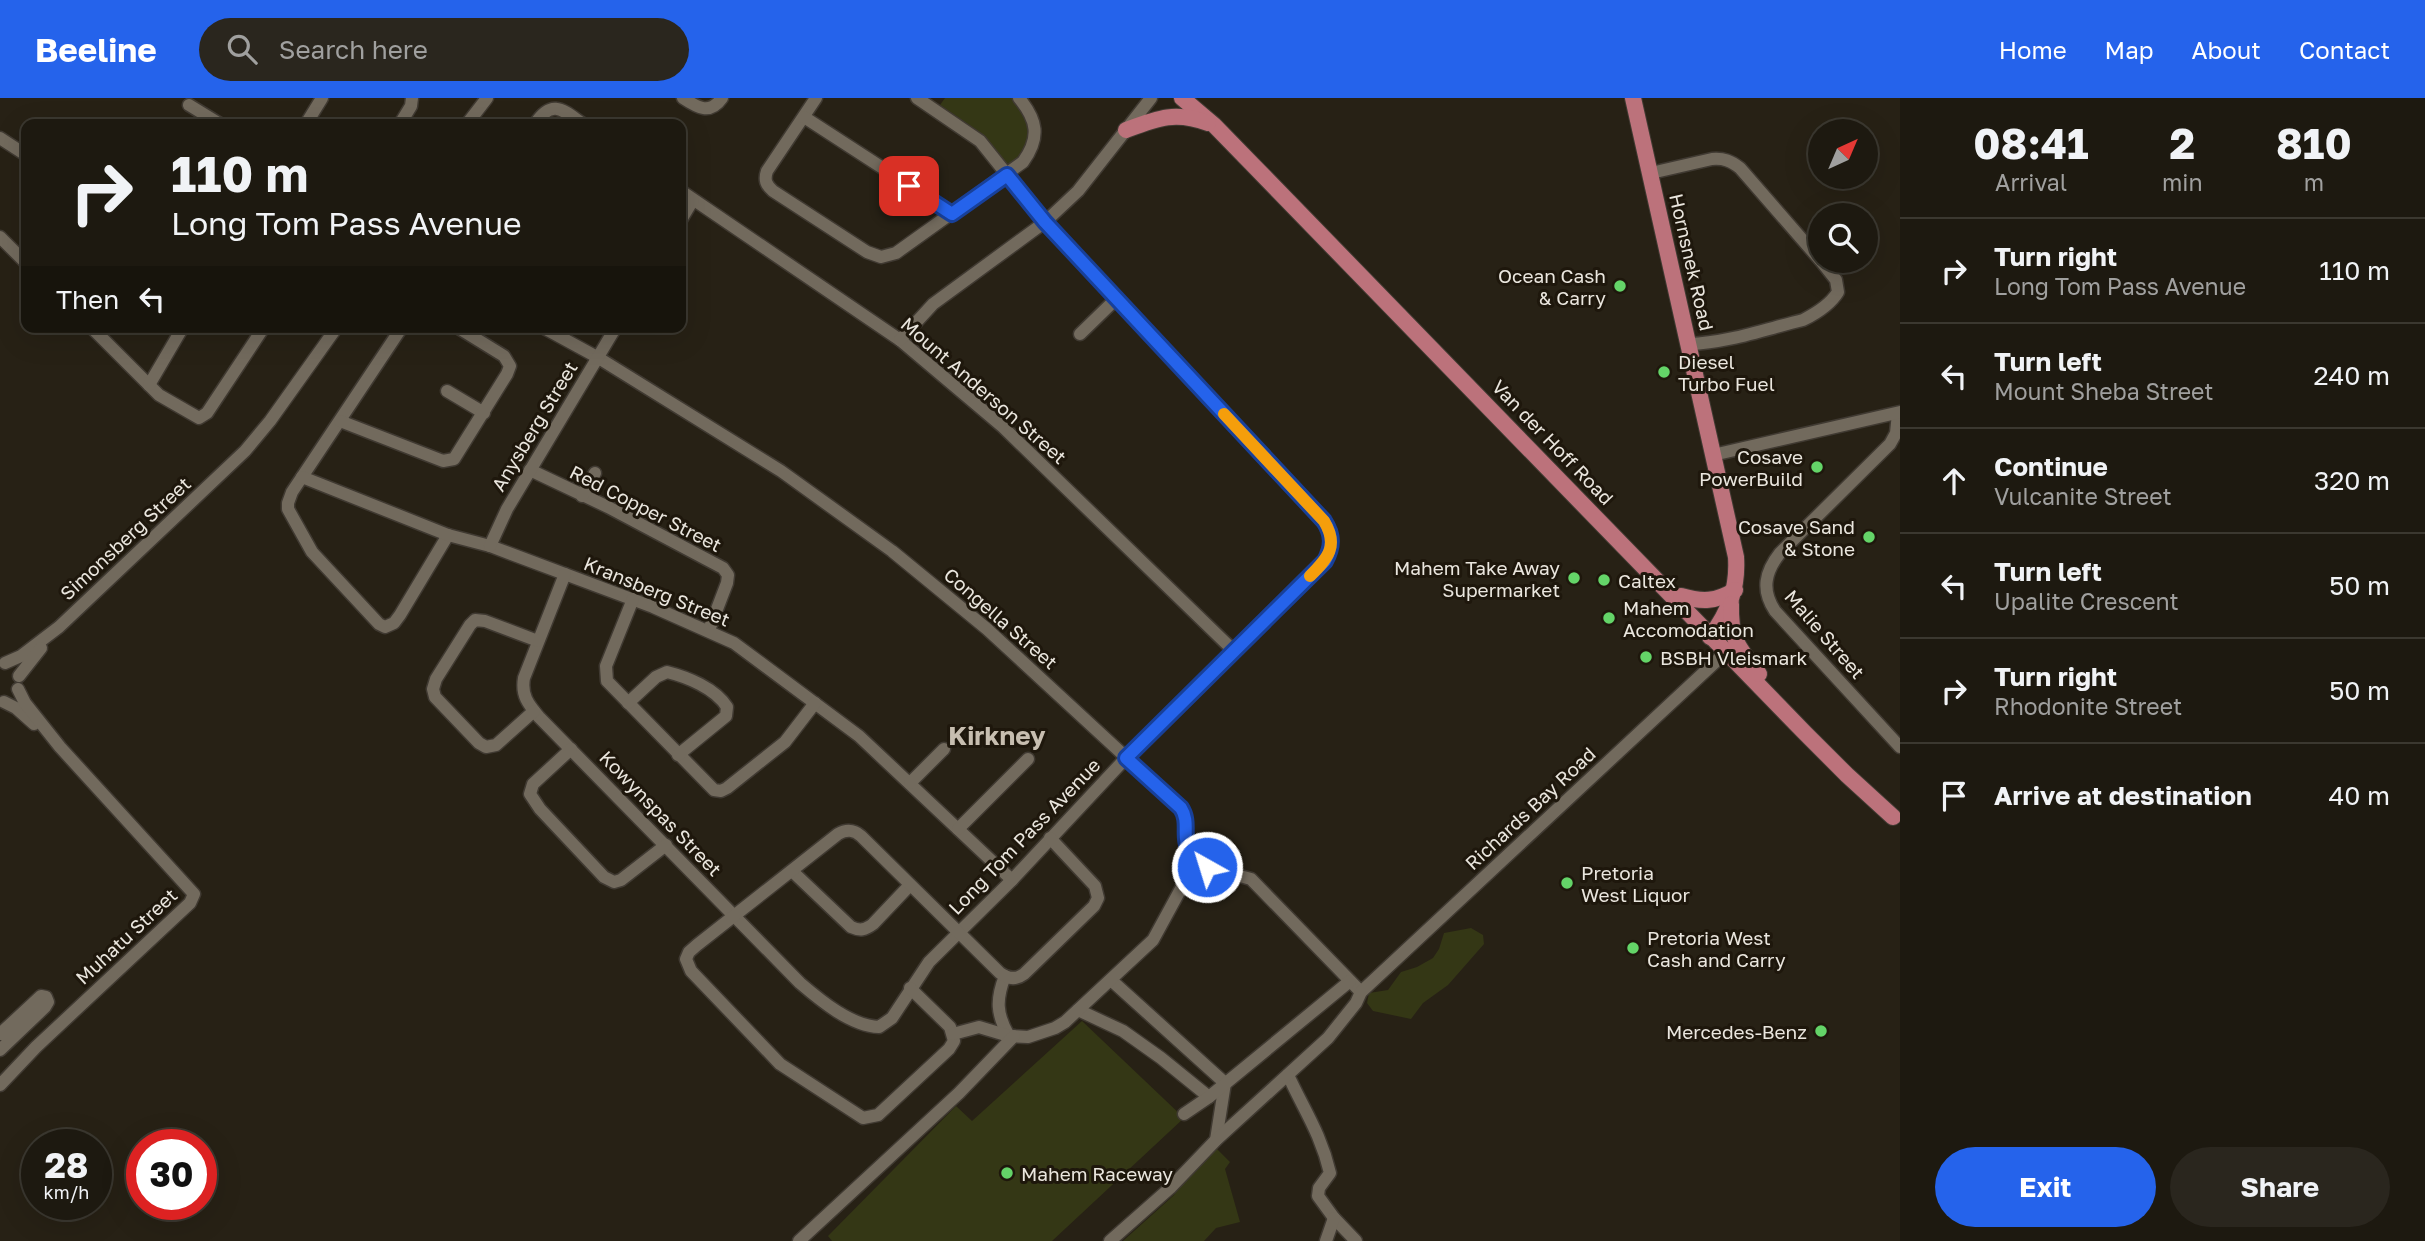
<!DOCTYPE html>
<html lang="en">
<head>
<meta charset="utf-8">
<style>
  body { margin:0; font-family:"Golos Text",sans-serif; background:#2a261e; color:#f1f3f6; height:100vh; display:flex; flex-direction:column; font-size:26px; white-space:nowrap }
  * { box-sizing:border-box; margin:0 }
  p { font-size:23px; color:#a0a09f }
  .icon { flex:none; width:38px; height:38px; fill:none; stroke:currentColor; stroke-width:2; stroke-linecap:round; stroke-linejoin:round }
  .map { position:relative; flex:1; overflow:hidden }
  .side { display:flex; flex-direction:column; background:#1d1910; width:525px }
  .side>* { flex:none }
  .banner { position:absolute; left:21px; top:21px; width:665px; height:214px; border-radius:14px; box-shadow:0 7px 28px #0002,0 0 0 2px #3b3830; background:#1d1910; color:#f1f3f6; overflow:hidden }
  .needle { width:46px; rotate:44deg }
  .controls { position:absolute; left:1808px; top:21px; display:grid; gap:14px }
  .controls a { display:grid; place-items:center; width:70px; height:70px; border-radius:50%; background:#1d1910; box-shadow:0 7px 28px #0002,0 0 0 2px #3b3830; font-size:35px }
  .speed { position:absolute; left:21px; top:1031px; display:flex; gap:14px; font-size:35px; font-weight:700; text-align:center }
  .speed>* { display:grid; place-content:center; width:91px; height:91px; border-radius:50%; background:#1d1910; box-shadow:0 7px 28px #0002,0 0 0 2px #3b3830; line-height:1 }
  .speed small { font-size:18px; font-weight:400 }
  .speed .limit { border:10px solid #d22; background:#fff; color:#111 }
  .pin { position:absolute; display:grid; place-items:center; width:60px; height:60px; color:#fff; margin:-30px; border-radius:14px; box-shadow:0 4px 10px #0006 }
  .me { position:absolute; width:77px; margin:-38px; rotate:321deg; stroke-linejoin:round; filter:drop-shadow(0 0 5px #0008) }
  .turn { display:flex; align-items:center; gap:24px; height:147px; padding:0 35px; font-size:32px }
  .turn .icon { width:91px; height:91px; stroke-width:2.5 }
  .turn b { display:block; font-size:49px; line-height:60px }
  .then { display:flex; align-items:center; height:66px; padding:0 35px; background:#0003; gap:14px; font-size:26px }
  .eta { display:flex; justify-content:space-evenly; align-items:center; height:119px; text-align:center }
  .eta b { font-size:42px; font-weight:700; line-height:49px }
  .action { display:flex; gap:14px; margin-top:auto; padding:14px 35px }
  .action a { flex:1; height:80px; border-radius:42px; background:#2563eb; color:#fff; font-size:28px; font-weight:700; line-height:80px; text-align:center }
  .action a+a { background:#2a261e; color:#f1f3f6 }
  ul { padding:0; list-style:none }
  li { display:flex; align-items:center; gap:21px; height:105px; padding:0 35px; border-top:2px solid #3b3830 }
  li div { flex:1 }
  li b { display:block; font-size:26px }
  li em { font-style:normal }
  header { display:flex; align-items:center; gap:42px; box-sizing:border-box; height:98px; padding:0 35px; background:#2563eb; color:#fff }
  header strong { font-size:33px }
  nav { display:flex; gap:38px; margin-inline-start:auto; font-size:24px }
  .search { width:490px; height:63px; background:#2a261e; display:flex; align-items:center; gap:18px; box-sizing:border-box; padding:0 24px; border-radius:38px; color:#a0a09f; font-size:26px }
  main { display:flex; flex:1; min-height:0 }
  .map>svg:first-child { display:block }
</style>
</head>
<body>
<header>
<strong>Beeline</strong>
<div class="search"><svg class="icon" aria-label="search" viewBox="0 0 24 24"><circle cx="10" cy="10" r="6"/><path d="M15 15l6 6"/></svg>Search here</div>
<nav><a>Home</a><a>Map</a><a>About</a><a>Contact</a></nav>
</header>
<main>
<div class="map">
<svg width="1900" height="1143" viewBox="0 0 1900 1143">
  <rect width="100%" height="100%" fill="#272115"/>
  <g fill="#343715">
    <polygon points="945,0 1017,0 1033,29 1023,59 1011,67 1005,64 981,35 940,7"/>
    <polygon points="1471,830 1483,837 1484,846 1448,887 1423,905 1411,921 1373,913 1367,905 1369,895 1388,892 1401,874 1417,869 1433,860 1439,851 1444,835"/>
    <polygon points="1082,923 1184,1020 1052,1143 832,1143 828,1138 956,1008 972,1023"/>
    <polygon points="1217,1051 1230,1064 1225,1071 1240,1124 1216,1130 1204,1143 1123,1143 1173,1098 1191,1076"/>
  </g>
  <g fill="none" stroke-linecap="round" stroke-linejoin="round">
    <g stroke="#403a32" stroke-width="15">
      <g id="minor">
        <path d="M683 0C698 10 710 17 722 0"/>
        <path d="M816 0 767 73C764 82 766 87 773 93L867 154 881 159 896 155 1023 64C1041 39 1037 22 1019 0"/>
        <polyline points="189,7 220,26"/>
        <polyline points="804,19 952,115"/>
        <polyline points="306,26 322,0"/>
        <polyline points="400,26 411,8 412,0"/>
        <polyline points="467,26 487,0"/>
        <path d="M535 26C552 0 563 12 583 26"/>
        <polyline points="0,40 26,57"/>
        <path d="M1651 75 1712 61C1724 60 1731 63 1740 70L1820 162"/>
        <polyline points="681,93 900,242 1003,329 1234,553"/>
        <polyline points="681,122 693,102"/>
        <polyline points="0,139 26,165"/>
        <polyline points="91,229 159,297 199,320 207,315 264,229"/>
        <polyline points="402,229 292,394 288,405 288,411 312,454 379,526 385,529 394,525 400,517 448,437"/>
        <polyline points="542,229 597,259 781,373 892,453 987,531 1181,710 1185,716 1185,742 1196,763 1207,769 1251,781 1361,894"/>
        <polyline points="1080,236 1117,200"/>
        <polyline points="900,242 933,206 1045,124 1078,93 1151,0"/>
        <path d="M1689 246C1727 245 1766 231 1803 222 1817 215 1830 207 1838 194L1836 182 1821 163"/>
        <polyline points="149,287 183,229"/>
        <polyline points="447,293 484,315"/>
        <path d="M1898 315 1896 335 1890 346 1780 455C1765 474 1761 492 1775 513L1900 649"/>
        <polyline points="340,323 443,363 454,361 507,276 510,268 504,258 457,229"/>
        <polyline points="1713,357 1900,314"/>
        <polyline points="530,372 608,409 723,470 728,477 727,485 709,532"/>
        <polyline points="302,379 448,437 490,448 653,509 734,545 859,638 1012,782"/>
        <polyline points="582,398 595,375"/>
        <polyline points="490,448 507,411 616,229"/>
        <path d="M565 476 524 580C521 597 528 606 539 619L800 885C821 903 851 928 879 929L892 920 929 864 1012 782 1126 660 1325 463C1333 448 1333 438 1324 423L1045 124 980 43 917 0"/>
        <polyline points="633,501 606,568 607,583 714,692 721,693 727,690 785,644 815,605"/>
        <polyline points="5,565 21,558 59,529 245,353 270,323 337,229"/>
        <polyline points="19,578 41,550"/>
        <polyline points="4,604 16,610 34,626"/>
        <path d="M628 605 656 579 667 574C687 579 715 590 727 609L726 618 678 657"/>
        <polyline points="534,613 496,647 486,649 479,645 435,599 433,591 436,581 470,527 475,522 485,523 538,543"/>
        <polyline points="571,651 533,686 530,696 540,711 604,779 614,784 621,782 666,747"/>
        <polyline points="910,685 944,651"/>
        <polyline points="958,731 1028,661"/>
        <path d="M792 773 851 829C860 833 865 832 873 826L910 787"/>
        <path d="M1005 878C996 901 996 916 1009 938"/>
        <polyline points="1111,882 1225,985 1216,1042"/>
        <path d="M910 890 950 929 954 943 949 951 878 1017 863 1020 780 966 691 873 686 861 689 854 697 847 838 736C847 731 854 732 861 738L1000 875C1008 881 1016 882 1024 876L1094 808 1098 800 1095 788 1050 740"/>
        <polyline points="1078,912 1123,933 1161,960 1209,999"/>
        <polyline points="0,936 41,898 46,899 48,904 45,909 0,952"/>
        <polyline points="953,936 979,929 1009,938 1028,939 1055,930 1065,924 1153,842 1196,763"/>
        <path d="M1288 977C1304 1012 1321 1036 1330 1075L1319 1090 1318 1098 1334 1120 1356 1143"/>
        <polyline points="0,987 36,949 190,805 194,796 60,649 25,605 18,591"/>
        <polyline points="1184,1016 1209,999 1350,883"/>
        <polyline points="799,1143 959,995 1014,938"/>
        <polyline points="1110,1143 1170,1090 1216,1042 1328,940 1356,905 1361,894 1726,554"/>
        <polyline points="1326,1143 1334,1120"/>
      </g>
    </g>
    <g stroke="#403a32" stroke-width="18">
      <g id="major">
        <polyline points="1182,0 1214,27 1252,66 1805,635 1847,677 1893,719"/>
        <path d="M1633 0 1736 459C1738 490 1729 514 1710 539"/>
        <path d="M1126 32C1158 20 1175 13 1208 25"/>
        <path d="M1681 498C1702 504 1716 504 1735 492"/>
        <path d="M1731 506C1730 542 1738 549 1759 576"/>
      </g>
    </g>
    <use href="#minor" stroke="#726a5d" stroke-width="12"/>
    <use href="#major" stroke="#bc727b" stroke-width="16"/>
  </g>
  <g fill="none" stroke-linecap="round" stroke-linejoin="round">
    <g stroke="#184099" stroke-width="18">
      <path id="route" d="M909 88 952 116 1007 77 1045 124 1324 423C1333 437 1333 448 1325 463L1126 660 1181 710C1194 730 1172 749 1207 769"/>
    </g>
    <use href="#route" stroke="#2563eb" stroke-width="12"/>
    <path stroke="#f59e0b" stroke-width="12" d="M1224 316 1324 423C1339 448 1328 460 1310 478"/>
  </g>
  <g fill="#64d468" stroke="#1e170c" stroke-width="2.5">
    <circle cx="1620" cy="188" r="7"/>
    <circle cx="1664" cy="274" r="7"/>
    <circle cx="1817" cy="369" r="7"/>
    <circle cx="1869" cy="439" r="7"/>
    <circle cx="1574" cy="480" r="7"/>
    <circle cx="1604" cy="482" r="7"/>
    <circle cx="1609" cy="520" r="7"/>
    <circle cx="1646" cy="559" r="7"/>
    <circle cx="1567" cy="785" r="7"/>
    <circle cx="1633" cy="850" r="7"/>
    <circle cx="1821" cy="933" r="7"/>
    <circle cx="1007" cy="1075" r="7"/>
  </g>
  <g text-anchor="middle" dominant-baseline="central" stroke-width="6" stroke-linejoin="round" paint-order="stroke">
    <g font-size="19" fill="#eae6de" stroke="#1e170c">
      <text transform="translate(1692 164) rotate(77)">Hornsnek Road</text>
      <text transform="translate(984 292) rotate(41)">Mount Anderson Street</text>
      <text transform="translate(534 328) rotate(-59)">Anysberg Street</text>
      <text transform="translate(1553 344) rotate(46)">Van der Hoff Road</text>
      <text transform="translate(646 410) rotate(27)">Red Copper Street</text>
      <text transform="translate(125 440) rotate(-43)">Simonsberg Street</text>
      <text transform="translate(657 493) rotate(22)">Kransberg Street</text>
      <text transform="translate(1001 520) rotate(41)">Congella Street</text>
      <text transform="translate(1825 536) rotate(49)">Malie Street</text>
      <text transform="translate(1530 710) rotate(-43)">Richards Bay Road</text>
      <text transform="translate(661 715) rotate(46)">Kowynspas Street</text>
      <text transform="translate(1024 738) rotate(-46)">Long Tom Pass Avenue</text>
      <text transform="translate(126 838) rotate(-43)">Muhatu Street</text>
    </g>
    <g font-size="19" fill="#eae6de" stroke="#1e170c" text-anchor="start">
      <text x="1606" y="177" text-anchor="end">Ocean Cash<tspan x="1606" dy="22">&amp; Carry</tspan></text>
      <text x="1678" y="263">Diesel<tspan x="1678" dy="22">Turbo Fuel</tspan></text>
      <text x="1803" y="358" text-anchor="end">Cosave<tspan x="1803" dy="22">PowerBuild</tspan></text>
      <text x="1855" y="428" text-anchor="end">Cosave Sand<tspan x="1855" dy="22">&amp; Stone</tspan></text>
      <text x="1560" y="469" text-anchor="end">Mahem Take Away<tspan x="1560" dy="22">Supermarket</tspan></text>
      <text x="1618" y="482">Caltex</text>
      <text x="1623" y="509">Mahem<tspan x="1623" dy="22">Accomodation</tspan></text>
      <text x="1660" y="559">BSBH Vleismark</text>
      <text x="1581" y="774">Pretoria<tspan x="1581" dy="22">West Liquor</tspan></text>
      <text x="1647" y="839">Pretoria West<tspan x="1647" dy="22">Cash and Carry</tspan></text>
      <text x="1807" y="933" text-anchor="end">Mercedes-Benz</text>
      <text x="1021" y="1075">Mahem Raceway</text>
    </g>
    <g font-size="26" font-weight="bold" fill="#c7beb0" stroke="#1e170c">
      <text x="997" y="637">Kirkney</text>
    </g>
  </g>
</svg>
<div class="controls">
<a><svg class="needle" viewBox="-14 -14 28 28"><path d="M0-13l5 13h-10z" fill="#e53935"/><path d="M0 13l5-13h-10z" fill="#a0a09f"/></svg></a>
<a><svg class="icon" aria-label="search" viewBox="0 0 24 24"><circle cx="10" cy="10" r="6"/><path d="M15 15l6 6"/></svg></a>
</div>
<div class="speed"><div>28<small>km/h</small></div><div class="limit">30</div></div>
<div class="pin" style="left:909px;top:88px;background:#d93025"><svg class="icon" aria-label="arrive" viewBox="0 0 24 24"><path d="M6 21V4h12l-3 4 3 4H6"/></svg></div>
<svg class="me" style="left:1207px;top:769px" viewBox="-20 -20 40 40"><circle r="17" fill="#2563eb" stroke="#fff" stroke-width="3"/><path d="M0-11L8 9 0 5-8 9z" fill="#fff"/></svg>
<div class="banner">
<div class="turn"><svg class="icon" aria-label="right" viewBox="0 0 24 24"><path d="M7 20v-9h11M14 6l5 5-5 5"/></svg><div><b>110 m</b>Long Tom Pass Avenue</div></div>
<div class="then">Then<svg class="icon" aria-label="left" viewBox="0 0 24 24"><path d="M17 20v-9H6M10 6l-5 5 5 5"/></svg></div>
</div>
</div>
<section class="side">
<div class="eta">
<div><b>08:41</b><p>Arrival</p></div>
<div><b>2</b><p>min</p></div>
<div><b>810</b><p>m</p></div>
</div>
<ul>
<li><svg class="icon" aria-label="right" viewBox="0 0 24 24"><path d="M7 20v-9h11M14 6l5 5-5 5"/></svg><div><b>Turn right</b><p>Long Tom Pass Avenue</p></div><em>110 m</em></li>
<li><svg class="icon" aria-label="left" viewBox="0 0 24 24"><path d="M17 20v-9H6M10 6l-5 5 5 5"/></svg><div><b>Turn left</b><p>Mount Sheba Street</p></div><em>240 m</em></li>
<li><svg class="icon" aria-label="ahead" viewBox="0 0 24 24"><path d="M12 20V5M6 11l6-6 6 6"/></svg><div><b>Continue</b><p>Vulcanite Street</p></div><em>320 m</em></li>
<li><svg class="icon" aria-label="left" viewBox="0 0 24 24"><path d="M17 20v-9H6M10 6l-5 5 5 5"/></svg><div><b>Turn left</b><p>Upalite Crescent</p></div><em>50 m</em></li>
<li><svg class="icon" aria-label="right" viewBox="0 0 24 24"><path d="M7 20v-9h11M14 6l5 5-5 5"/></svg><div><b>Turn right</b><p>Rhodonite Street</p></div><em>50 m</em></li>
<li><svg class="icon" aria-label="arrive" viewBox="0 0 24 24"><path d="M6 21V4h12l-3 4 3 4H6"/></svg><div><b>Arrive at destination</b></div><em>40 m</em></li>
</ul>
<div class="action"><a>Exit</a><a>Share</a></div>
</section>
</main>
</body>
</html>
